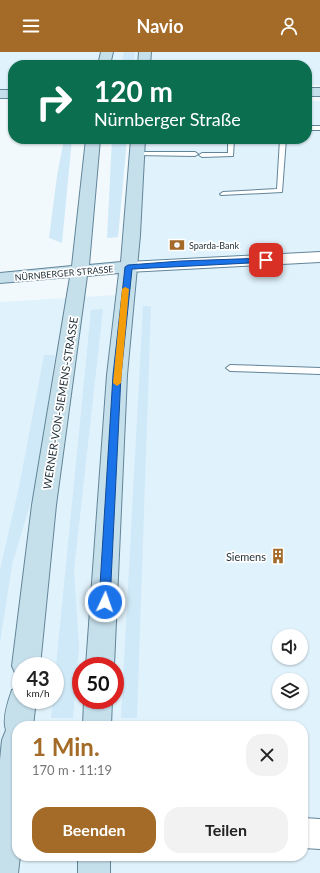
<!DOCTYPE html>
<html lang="de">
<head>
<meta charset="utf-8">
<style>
  body { margin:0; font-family:Lato,sans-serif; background:#f2f2f2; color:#222; height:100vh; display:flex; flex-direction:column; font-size:15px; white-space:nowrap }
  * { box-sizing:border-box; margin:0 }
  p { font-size:13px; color:#767676 }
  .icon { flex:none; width:22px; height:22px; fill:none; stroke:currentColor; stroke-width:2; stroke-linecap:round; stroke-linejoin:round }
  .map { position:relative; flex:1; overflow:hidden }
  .details { position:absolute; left:12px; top:669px; width:296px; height:140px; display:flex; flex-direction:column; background:#fff; border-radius:16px; box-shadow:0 1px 3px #0004 }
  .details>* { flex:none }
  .top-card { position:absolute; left:8px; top:8px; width:304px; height:84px; border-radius:16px; box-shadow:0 1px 3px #0004; background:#0b6e4f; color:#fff; overflow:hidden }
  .buttons { position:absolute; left:272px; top:577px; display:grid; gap:8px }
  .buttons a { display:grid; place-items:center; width:36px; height:36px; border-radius:50%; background:#fff; box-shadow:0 1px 3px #0004; font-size:20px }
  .speed { position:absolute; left:12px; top:605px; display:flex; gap:8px; font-size:20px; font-weight:700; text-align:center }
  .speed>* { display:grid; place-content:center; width:52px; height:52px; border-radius:50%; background:#fff; box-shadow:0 1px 3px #0004; line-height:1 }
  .speed small { font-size:10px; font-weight:400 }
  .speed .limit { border:6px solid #d22; background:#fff; color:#111 }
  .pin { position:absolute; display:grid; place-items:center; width:34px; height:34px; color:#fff; margin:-17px; border-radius:8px; box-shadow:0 2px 6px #0006 }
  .me { position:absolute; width:44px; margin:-22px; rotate:3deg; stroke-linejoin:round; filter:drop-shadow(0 0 3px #0008) }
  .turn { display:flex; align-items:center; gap:14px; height:84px; padding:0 20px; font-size:18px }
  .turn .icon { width:52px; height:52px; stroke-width:2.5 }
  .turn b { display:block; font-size:28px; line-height:34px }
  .round { display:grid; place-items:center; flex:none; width:42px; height:42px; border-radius:16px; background:#f2f2f2 }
  .summary { display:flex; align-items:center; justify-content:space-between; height:68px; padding:0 20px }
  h1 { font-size:24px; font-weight:700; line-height:30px; color:#a36a28 }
  .button { display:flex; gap:8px; margin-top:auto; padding:8px 20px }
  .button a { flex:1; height:46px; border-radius:16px; background:#a36a28; color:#fff; font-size:16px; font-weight:700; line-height:46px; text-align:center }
  .button a+a { background:#f2f2f2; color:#222 }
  header { display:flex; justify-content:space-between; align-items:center; height:52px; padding:0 20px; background:#a36a28; color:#fff; font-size:18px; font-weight:700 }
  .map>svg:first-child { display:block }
</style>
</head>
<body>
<header><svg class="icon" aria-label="menu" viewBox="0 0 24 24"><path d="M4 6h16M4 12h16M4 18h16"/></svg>Navio<svg class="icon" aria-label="person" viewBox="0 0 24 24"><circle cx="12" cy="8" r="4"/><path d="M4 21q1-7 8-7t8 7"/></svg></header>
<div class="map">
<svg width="320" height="821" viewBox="0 0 320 821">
  <rect width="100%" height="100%" fill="#f1f9fd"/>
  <g fill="#e0f2fc" fill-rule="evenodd">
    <polygon points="0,0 320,0 320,33 307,33 307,13 13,13 13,42 0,42"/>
    <path d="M307 49H320V821H0V250L134 242 143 87H307ZM279 584H301V606H279ZM21 614H55V648H21ZM81 614H115V648H81ZM279 628H301V650H279ZM17 674H303V804H17Z"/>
  </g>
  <g fill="#cfe9f8">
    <polygon points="124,0 135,0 133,13 121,13"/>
    <polygon points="64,87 72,87 62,191 49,186 57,124"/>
    <polygon points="112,87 127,87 118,185 107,186"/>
    <polygon points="143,254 151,254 137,666 121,666"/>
    <polygon points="103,257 74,518 79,594 73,666 51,666 53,648 55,648 55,624 91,258"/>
    <polygon points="44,303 55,303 37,429 12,513 0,591 0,518 19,435"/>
  </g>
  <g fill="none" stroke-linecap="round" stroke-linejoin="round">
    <g stroke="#628598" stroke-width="2">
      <g id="lane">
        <rect x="307" y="74" width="13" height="4"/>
        <polygon points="228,87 234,87 233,104 202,105 199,103 202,101 228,101"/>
        <polygon points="280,87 286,87 282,140 221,143 220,142 223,140 277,137"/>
        <polygon points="137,100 195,100 198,102 195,104 135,103 134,102"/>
        <polygon points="230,313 320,316 320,322 230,319 226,316"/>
      </g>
    </g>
    <g stroke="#628598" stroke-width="2">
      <g id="street">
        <polygon points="320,200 320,210 128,220 122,219 120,215 122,211 128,210"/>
        <polygon points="303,766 320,767 320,797 303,796"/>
      </g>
    </g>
    <g stroke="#628598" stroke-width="2">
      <g id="secondary">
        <polygon points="101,0 113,0 110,13 98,13"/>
        <polygon points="139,0 151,0 150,13 138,13"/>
        <rect x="307" y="36" width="13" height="8"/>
        <rect x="0" y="38" width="13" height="8"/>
        <polygon points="86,87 100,87 89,213 121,210 131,87 145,87 140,183 127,323 114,614 86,614 107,323 119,221 87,224 56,453 40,614 21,614 21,625 16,623 12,614 32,453 70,225 0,231 0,221 72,214"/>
        <path d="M21 634V648H36L33 674H17V804H20L18 821H0V708L2 688 6 678C2 667 8 649 12 638Z"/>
        <polygon points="84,648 112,648 111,674 83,674"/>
        <rect x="78" y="804" width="32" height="17"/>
      </g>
    </g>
    <use href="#lane" fill="#fff" fill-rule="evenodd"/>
    <use href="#street" fill="#fff" fill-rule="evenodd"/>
    <use href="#secondary" fill="#c5dfeb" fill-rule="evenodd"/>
  </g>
  <polygon fill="#1a73e8" stroke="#114b97" points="266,206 270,208 269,210 132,217 121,323 110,550 108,553 105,555 101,553 99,550 113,323 125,215 128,213 181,209"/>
  <polygon fill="#f59e0b" points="125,235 129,237 121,331 117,334 113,331 122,237"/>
  <defs>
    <g id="bank-bare" transform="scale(1.2)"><path d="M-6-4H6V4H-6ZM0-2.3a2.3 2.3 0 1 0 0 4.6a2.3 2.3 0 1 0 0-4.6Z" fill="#a36a28" stroke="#fff" stroke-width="2.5" paint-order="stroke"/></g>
    <g id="building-bare" transform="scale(1.2)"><path d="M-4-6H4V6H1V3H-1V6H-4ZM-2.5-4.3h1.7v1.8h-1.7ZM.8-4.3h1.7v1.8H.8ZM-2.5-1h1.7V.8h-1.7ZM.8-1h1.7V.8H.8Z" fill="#a36a28" stroke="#fff" stroke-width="2.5" paint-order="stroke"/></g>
  </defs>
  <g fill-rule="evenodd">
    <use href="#bank-bare" x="177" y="193"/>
    <use href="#building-bare" x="278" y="504"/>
  </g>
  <g text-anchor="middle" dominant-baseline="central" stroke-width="3.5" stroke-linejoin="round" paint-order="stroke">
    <g font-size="9" fill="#25343c" stroke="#fff" text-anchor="start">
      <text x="189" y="193">Sparda-Bank</text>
    </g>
    <g font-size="9" fill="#25343c" stroke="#fff">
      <text transform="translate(64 221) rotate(-5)">NÜRNBERGER STRASSE</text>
    </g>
    <g font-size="11" fill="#25343c" stroke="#fff">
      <text transform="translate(60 351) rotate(-81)">WERNER-VON-SIEMENS-STRASSE</text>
    </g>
    <g font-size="11" fill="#25343c" stroke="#fff" text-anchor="end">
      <text x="266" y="504">Siemens</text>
    </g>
  </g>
</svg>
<div class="buttons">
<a><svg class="icon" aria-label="sound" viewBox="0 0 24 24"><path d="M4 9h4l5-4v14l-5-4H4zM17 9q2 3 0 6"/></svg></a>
<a><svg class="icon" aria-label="layers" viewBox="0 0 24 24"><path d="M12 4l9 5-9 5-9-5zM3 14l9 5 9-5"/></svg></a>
</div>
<div class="speed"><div>43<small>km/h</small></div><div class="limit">50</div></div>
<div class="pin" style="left:266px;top:208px;background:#d93025"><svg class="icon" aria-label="arrive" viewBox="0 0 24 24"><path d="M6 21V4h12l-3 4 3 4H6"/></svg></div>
<svg class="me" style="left:105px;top:550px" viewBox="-20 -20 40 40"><circle r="17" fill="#1a73e8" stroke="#fff" stroke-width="3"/><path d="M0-11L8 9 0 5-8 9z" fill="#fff"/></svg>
<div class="top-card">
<div class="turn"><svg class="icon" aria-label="right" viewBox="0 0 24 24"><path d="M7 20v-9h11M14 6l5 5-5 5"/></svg><div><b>120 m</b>Nürnberger Straße</div></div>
</div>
<section class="details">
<div class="summary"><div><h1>1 Min.</h1><p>170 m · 11:19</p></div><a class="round"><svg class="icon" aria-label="close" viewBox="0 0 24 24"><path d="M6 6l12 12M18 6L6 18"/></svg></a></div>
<div class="button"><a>Beenden</a><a>Teilen</a></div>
</section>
</div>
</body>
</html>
